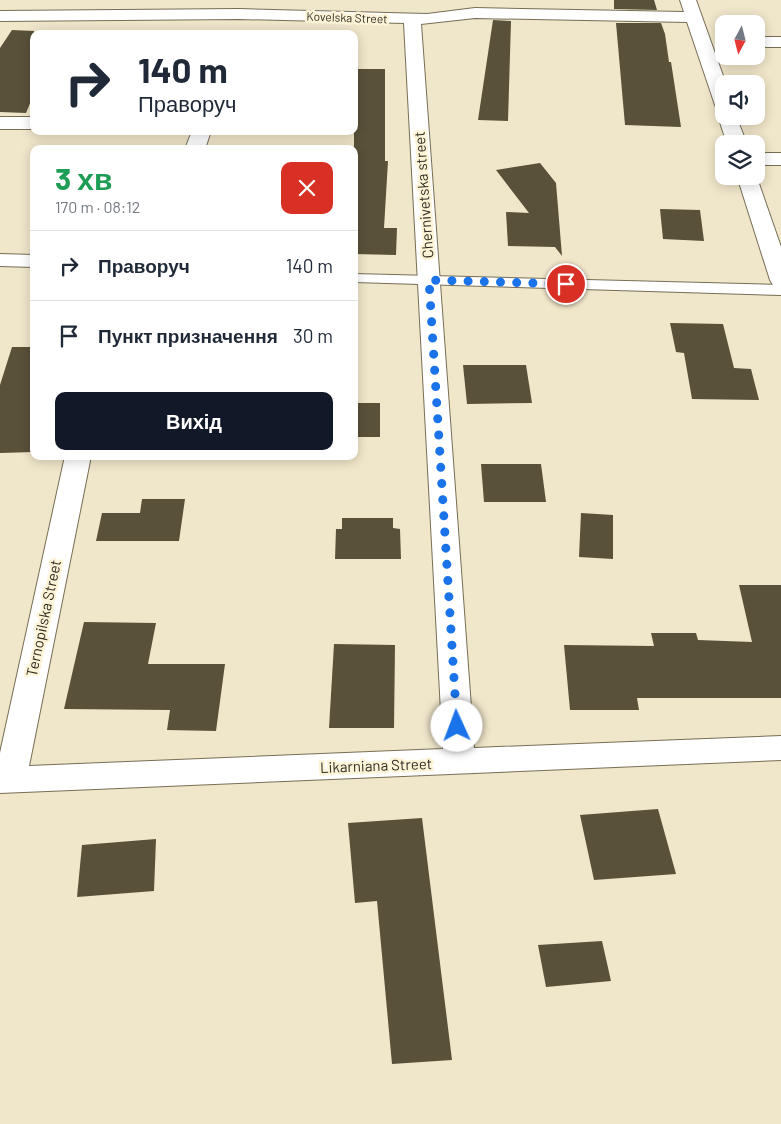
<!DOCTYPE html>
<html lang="uk">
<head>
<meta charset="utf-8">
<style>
  body { margin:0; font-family:Barlow,sans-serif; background:#f6f6f7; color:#1f2937; height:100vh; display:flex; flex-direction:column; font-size:19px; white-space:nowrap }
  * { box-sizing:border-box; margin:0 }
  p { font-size:16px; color:#747a83 }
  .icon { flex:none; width:28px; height:28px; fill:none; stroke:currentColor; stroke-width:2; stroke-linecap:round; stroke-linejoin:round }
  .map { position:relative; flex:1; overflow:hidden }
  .sheet { position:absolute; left:30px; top:145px; width:328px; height:315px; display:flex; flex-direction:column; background:#fff; border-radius:10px; box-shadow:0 2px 12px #0003 }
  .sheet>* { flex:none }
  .top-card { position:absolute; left:30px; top:30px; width:328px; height:105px; border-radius:10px; box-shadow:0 2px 12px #0003; background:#fff; color:#1f2937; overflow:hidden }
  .needle { width:32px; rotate:187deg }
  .fabs { position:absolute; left:715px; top:15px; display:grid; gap:10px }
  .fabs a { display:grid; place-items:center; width:50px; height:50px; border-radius:10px; background:#fff; box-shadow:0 2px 12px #0003; font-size:25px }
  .pin { position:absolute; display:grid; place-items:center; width:42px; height:42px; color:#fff; margin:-21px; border:2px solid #fff; border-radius:50%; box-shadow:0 1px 5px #0007 }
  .me { position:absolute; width:55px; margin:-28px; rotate:358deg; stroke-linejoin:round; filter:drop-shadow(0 0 4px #0008) }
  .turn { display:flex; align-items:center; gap:18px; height:105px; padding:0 25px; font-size:22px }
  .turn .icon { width:65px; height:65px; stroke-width:2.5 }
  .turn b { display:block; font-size:35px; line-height:42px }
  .round { display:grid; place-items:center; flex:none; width:52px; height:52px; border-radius:10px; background:#f6f6f7 }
  .overview { display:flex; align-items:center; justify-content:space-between; height:85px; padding:0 25px }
  h1 { font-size:30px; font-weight:700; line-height:38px; color:#1e9e55 }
  .action { display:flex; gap:10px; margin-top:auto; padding:10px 25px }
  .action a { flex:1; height:58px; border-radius:10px; background:#111827; color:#fff; font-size:20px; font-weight:700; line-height:58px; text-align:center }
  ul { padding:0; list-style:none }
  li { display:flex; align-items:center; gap:15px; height:70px; padding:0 25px; border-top:1px solid #e0e1e3 }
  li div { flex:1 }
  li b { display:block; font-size:19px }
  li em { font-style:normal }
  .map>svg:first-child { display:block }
</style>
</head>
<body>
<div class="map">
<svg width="781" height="1124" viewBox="0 0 781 1124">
  <rect width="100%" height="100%" fill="#f0e6ca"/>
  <g fill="#595139">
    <polygon points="614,0 654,0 657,10 614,9"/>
    <polygon points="493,20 511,21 508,121 478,120"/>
    <polygon points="616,23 661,23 665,34 669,62 671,62 681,127 625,125"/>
    <polygon points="12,30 34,31 34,94 26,113 0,112 0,48"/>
    <polygon points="357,69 385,69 385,161 388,161 384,228 397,228 396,255 354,254 354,98"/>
    <polygon points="540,163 556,183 562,256 555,247 508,246 506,212 529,213 496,170"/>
    <polygon points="660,209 700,210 704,241 663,239"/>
    <polygon points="670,323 723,324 734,368 751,369 759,400 692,399 684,353 676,352"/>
    <polygon points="12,347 34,347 34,452 0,453 0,385"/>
    <polygon points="463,365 526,365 532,403 467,404"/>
    <rect x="354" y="403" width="26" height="34"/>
    <polygon points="481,464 541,464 546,502 484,502"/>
    <polygon points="142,499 185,499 179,541 96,541 102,513 140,513"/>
    <polygon points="581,513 613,515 613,559 579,557"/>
    <polygon points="342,518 393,518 393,528 400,529 401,559 335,559 336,529 342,529"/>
    <polygon points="739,585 781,585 781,698 637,698 639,710 570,710 564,645 654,646 651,633 696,633 698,640 752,642"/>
    <polygon points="84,622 156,623 148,664 225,664 216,731 167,730 170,710 64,709"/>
    <polygon points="334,644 395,645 394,728 329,728"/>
    <polygon points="658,809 676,874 594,880 580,815"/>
    <polygon points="422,818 452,1060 392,1064 377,901 355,903 348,823"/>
    <polygon points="156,839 154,891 77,897 82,845"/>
    <polygon points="602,941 611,981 546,987 538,945"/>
  </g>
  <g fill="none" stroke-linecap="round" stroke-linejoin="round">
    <g stroke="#776e56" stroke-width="2">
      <polygon id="lane" points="354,274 781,285 781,295 354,282"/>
    </g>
    <g stroke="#776e56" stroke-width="2">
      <g id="street">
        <polygon points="680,0 696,0 726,84 724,84 724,111 717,109 715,105 687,22 475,18 421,24 474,748 781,736 781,760 0,793 0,753 65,456 91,456 29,766 443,749 404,23 239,19 0,21 0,11 239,9 427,14 475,8 684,12"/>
        <rect x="756" y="37" width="25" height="10"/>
        <polygon points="724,111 724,116 736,116 747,144 727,144 718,116"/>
        <rect x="0" y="117" width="34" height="12"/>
        <polygon points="192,131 211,131 205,149 185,149"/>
        <rect x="756" y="153" width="25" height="12"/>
        <polygon points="756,175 781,247 781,287 773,285 770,280 737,176"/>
        <polygon points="0,254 34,255 34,267 0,266"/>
      </g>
    </g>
    <use href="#lane" fill="#fff" fill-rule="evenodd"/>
    <use href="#street" fill="#fff" fill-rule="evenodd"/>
  </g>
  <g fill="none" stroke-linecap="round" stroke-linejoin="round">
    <polyline stroke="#1a73e8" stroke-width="9" stroke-dasharray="0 16.2" points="457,726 429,280 566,284"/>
  </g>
  <g text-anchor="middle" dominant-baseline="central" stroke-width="5" stroke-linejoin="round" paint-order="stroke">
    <g font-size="12" fill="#312d22" stroke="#fdf4d7">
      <text transform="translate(347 17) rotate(2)">Kovelska Street</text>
    </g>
    <g font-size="15" fill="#312d22" stroke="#fdf4d7">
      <text transform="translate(423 195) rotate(-94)">Chernivetska street</text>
      <text transform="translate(43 618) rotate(-78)">Ternopilska Street</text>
      <text transform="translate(376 765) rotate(-2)">Likarniana Street</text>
    </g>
  </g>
</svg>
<div class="fabs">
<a><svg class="needle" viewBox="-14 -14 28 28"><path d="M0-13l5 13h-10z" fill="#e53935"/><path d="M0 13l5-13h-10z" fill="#747a83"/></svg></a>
<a><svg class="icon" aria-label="sound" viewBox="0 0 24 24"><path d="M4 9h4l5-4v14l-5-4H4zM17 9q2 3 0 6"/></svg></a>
<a><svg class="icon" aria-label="layers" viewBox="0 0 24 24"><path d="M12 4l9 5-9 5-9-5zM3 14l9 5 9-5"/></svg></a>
</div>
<div class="pin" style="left:566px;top:284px;background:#d93025"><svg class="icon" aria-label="arrive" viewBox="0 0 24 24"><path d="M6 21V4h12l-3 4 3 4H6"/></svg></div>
<svg class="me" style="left:457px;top:726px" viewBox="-20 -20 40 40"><circle r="19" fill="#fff"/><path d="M0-13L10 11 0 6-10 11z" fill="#1a73e8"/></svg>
<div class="top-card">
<div class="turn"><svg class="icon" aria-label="right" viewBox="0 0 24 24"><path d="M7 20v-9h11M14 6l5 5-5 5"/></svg><div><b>140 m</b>Праворуч</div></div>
</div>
<section class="sheet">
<div class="overview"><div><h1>3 хв</h1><p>170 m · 08:12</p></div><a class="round" style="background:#d93025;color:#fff"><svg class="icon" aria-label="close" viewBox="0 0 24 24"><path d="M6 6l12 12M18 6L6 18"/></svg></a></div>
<ul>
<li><svg class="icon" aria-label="right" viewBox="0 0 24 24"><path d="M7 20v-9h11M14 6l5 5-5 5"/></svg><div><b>Праворуч</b></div><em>140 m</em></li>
<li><svg class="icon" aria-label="arrive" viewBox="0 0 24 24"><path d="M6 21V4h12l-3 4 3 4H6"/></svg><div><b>Пункт призначення</b></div><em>30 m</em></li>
</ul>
<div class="action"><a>Вихід</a></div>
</section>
</div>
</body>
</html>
